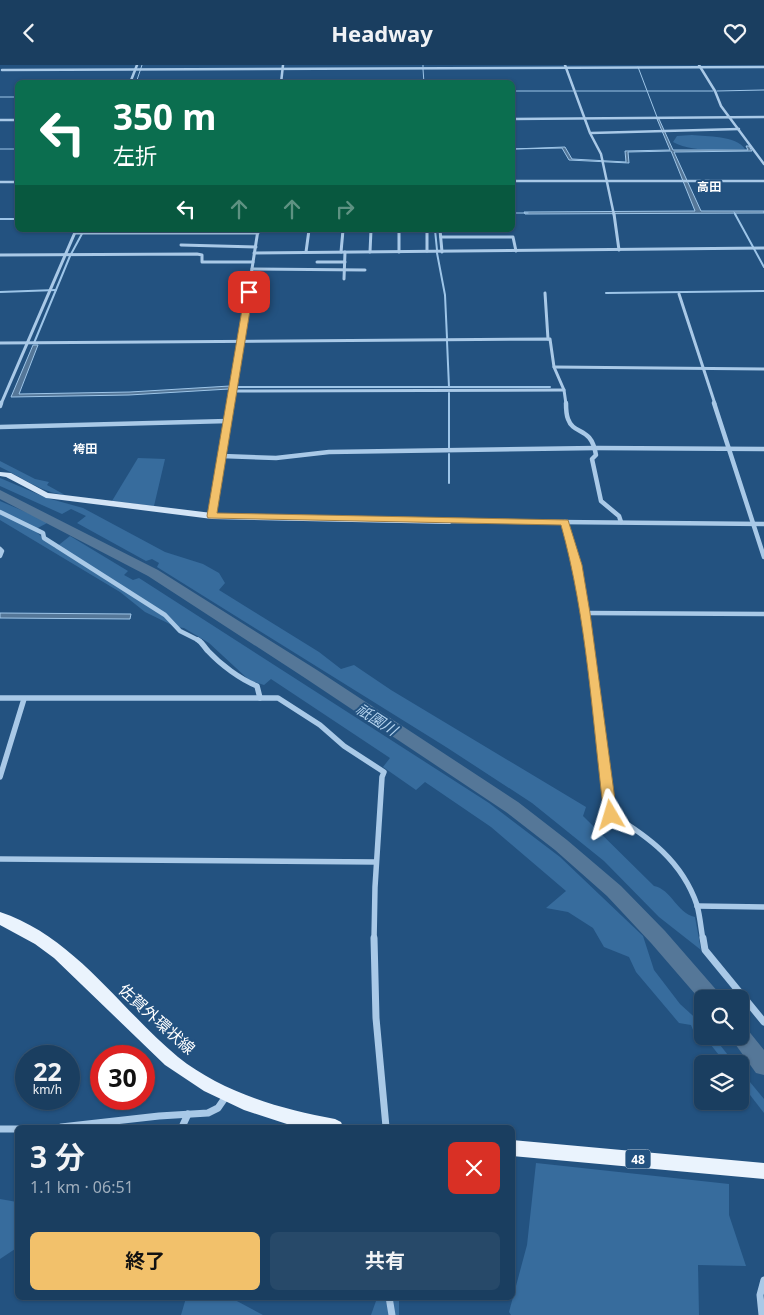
<!DOCTYPE html>
<html lang="ja">
<head>
<meta charset="utf-8">
<style>
  body { margin:0; font-family:"Noto Sans","Noto Sans JP",sans-serif; background:#274969; color:#f1f3f6; height:100vh; display:flex; flex-direction:column; font-size:19px; white-space:nowrap }
  * { box-sizing:border-box; margin:0 }
  p { font-size:16px; color:#9faebd }
  .icon { flex:none; width:28px; height:28px; fill:none; stroke:currentColor; stroke-width:2; stroke-linecap:round; stroke-linejoin:round }
  .map { position:relative; flex:1; overflow:hidden }
  .panel { position:absolute; left:15px; top:1060px; width:500px; height:175px; display:flex; flex-direction:column; background:#1a3e60; border-radius:8px; box-shadow:0 1px 4px #0004,0 0 0 1px #385775 }
  .panel>* { flex:none }
  .top-card { position:absolute; left:15px; top:15px; width:500px; height:152px; border-radius:8px; box-shadow:0 1px 4px #0004,0 0 0 1px #385775; background:#0b6e4f; color:#fff; overflow:hidden }
  .tools { position:absolute; left:694px; top:925px; display:grid; gap:10px }
  .tools a { display:grid; place-items:center; width:55px; height:55px; border-radius:8px; background:#1a3e60; box-shadow:0 1px 4px #0004,0 0 0 1px #385775; font-size:25px }
  .speed { position:absolute; left:15px; top:980px; display:flex; gap:10px; font-size:25px; font-weight:700; text-align:center }
  .speed>* { display:grid; place-content:center; width:65px; height:65px; border-radius:50%; background:#1a3e60; box-shadow:0 1px 4px #0004,0 0 0 1px #385775; line-height:1 }
  .speed small { font-size:12px; font-weight:400 }
  .speed .limit { border:8px solid #d22; background:#fff; color:#111 }
  .pin { position:absolute; display:grid; place-items:center; width:42px; height:42px; color:#fff; margin:-21px; border-radius:10px; box-shadow:0 2px 8px #0006 }
  .me { position:absolute; width:55px; margin:-28px; rotate:353deg; stroke-linejoin:round; filter:drop-shadow(0 0 4px #0008) }
  .turn { display:flex; align-items:center; gap:18px; height:105px; padding:0 15px; font-size:22px }
  .turn .icon { width:65px; height:65px; stroke-width:2.5 }
  .turn b { display:block; font-size:35px; line-height:42px }
  .lanes { display:flex; align-items:center; height:48px; padding:0 15px; background:#0003; justify-content:center; gap:25px; direction:ltr }
  .lanes .off { opacity:.35 }
  .round { display:grid; place-items:center; flex:none; width:52px; height:52px; border-radius:8px; background:#274969 }
  .head { display:flex; align-items:center; justify-content:space-between; height:85px; padding:0 15px }
  h1 { font-size:30px; font-weight:700; line-height:38px }
  .button { display:flex; gap:10px; margin-top:auto; padding:10px 15px }
  .button a { flex:1; height:58px; border-radius:8px; background:#f2c16b; color:#111; font-size:20px; font-weight:700; line-height:58px; text-align:center }
  .button a+a { background:#274969; color:#f1f3f6 }
  header { display:flex; justify-content:space-between; align-items:center; height:65px; padding:0 15px; background:#1a3e60; font-size:22px; font-weight:700 }
  .map>svg:first-child { display:block }
</style>
</head>
<body>
<header><svg class="icon" aria-label="back" viewBox="0 0 24 24"><path d="M15 5l-7 7 7 7"/></svg>Headway<svg class="icon" aria-label="heart" viewBox="0 0 24 24"><path d="M12 20l-8-8c-3-5 5-10 8-4 3-6 11-1 8 4z"/></svg></header>
<div class="map">
<svg width="764" height="1250" viewBox="0 0 764 1250">
  <rect width="100%" height="100%" fill="#235280"/>
  <g fill="#376c9d">
    <path d="M692 70C707 72 736 70 745 84 721 84 694 88 673 77L677 71Z"/>
    <polygon points="138,393 165,394 154,441 112,436"/>
    <path d="M0 396 35 414 49 417 47 420 65 430C40 427 22 412 0 402Z"/>
    <path d="M0 413 47 433 83 443 165 487 203 499 219 508 225 518 219 525 319 587 341 604 354 600 391 625 586 742 583 751 654 821C671 824 677 848 695 852L701 885 659 852 604 796 532 738 446 682 157 502 159 498 152 494 146 496 77 458 86 451 71 444 62 449 0 421Z"/>
    <polygon points="0,436 49,457 34,465 55,483 70,471 128,506 124,510 133,515 139,513 489,738 560,792 643,871 654,905 680,939 702,959 702,971 713,971 735,999 726,999 711,980 698,977 691,960 679,958 636,907 629,892 604,882 593,863 568,847 546,843 566,826 491,762 425,717 416,725 383,702 390,693 271,614 264,620 249,615 209,578 184,563 176,562 145,547 120,527 0,455"/>
    <polygon points="740,1005 764,1034 764,1048 740,1017"/>
    <polygon points="536,1098 729,1119 729,1150 746,1201 698,1200 699,1250 511,1250 509,1247 527,1180"/>
    <polygon points="0,1134 17,1137 18,1182 0,1194"/>
    <polygon points="186,1233 235,1233 235,1235 263,1250 181,1250"/>
    <polygon points="399,1235 399,1250 371,1250 376,1236"/>
  </g>
  <g fill="#557798" stroke="#9dc5e8">
    <polygon points="657,54 659,54 673,85 748,85 746,81 749,81 752,86 674,87 701,146 764,146 764,148 525,149 524,147 695,146 671,86 628,87 629,98 569,95 562,83 513,84 565,82 572,94 626,97 625,86 670,85"/>
    <polygon points="33,280 38,280 19,329 130,327 230,321 229,324 129,330 11,332"/>
    <polygon points="0,548 131,549 130,554 0,553"/>
  </g>
  <g fill="none" stroke-linecap="round" stroke-linejoin="round">
    <g stroke="#9dc5e8" stroke-width="1">
      <polyline points="423,0 423,2"/>
      <polyline points="638,2 657,52"/>
      <polyline points="423,4 424,18"/>
      <polyline points="136,18 142,0"/>
      <polyline points="512,26 573,26"/>
      <polyline points="576,26 713,26"/>
      <polyline points="717,26 764,25"/>
      <polyline points="0,32 18,32"/>
      <polyline points="0,84 18,84"/>
      <polyline points="734,147 736,150"/>
      <polyline points="512,148 528,148"/>
    </g>
    <g stroke="#9dc5e8" stroke-width="2">
      <polyline points="735,149 764,202"/>
      <polyline points="0,154 18,154"/>
      <polyline points="435,165 437,185"/>
      <polyline points="437,188 445,230 447,273"/>
      <polyline points="0,227 56,225"/>
      <polyline points="606,228 764,226"/>
      <polyline points="447,276 449,322"/>
      <polyline points="34,278 70,191 84,165"/>
      <polyline points="229,322 550,322"/>
      <polyline points="449,328 449,384"/>
      <polyline points="449,389 449,418"/>
    </g>
    <g fill="#557798" fill-rule="evenodd">
      <polygon points="0,425 158,505 317,605 518,737 567,775 621,821 665,866 719,928 722,934 702,934 702,937 651,878 607,831 555,785 506,747 305,613 148,511 0,434"/>
      <polygon points="740,961 747,964 764,985 764,1010 756,1008 733,976 730,971 740,971"/>
    </g>
    <g stroke="#a9c9e7" stroke-width="2.5">
      <polyline points="565,0 590,68 601,89 614,150"/>
      <polyline points="699,0 715,26 721,41 764,99"/>
      <polyline points="2,5 764,2"/>
      <polyline points="130,18 137,0"/>
      <polyline points="281,18 283,0"/>
      <polyline points="512,54 764,52"/>
      <polyline points="0,55 18,55"/>
      <polyline points="591,68 739,64"/>
      <polyline points="512,116 764,116"/>
      <polyline points="0,117 18,117"/>
    </g>
    <g stroke="#a9c9e7" stroke-width="3">
      <polyline points="614,149 619,185"/>
      <polyline points="399,165 399,187"/>
      <polyline points="427,165 427,186"/>
      <polyline points="440,165 442,187"/>
      <polyline points="75,168 258,168"/>
      <polyline points="441,172 513,172 516,186"/>
      <polyline points="181,180 256,182"/>
      <polyline points="306,187 309,165"/>
      <polyline points="341,187 343,165"/>
      <polyline points="370,187 371,165"/>
      <polyline points="254,188 764,183"/>
      <polyline points="0,190 197,189 202,190 202,197 253,197"/>
      <polyline points="317,197 345,197"/>
      <polyline points="252,204 365,205"/>
      <polyline points="344,214 345,187"/>
      <polyline points="545,228 548,274"/>
      <polyline points="679,229 715,339"/>
      <polyline points="0,278 550,274 554,302 564,325 566,339"/>
      <polyline points="554,302 764,304"/>
      <polyline points="234,326 564,325"/>
      <polyline points="1,339 76,165"/>
      <polyline points="231,339 258,165"/>
    </g>
    <g stroke="#a9c9e7" stroke-width="4.5">
      <path d="M566 338C566 343 566 349 568 354 574 371 591 360 596 390L592 394 601 436 619 451 621 457"/>
      <polyline points="714,338 764,492"/>
      <polyline points="0,341 1,338"/>
      <polyline points="0,362 228,356"/>
      <polyline points="222,391 276,393 329,387 596,383 764,384"/>
      <polyline points="0,447 43,468 44,473 165,550 180,566 200,576"/>
      <polyline points="212,451 231,338"/>
      <polyline points="450,456 764,459"/>
      <polyline points="565,457 582,529 590,576"/>
      <polyline points="0,484 2,486 0,491"/>
      <polyline points="585,548 764,549"/>
    </g>
    <g stroke="#a9c9e7" stroke-width="5.5">
      <path d="M198 575C203 578 204 582 208 586 221 600 240 614 257 621L260 633"/>
      <path d="M590 575 611 749C649 772 682 796 697 840 700 851 701 864 703 875"/>
      <polyline points="0,633 278,633 320,660 344,681 384,707 382,712 375,822 374,875"/>
      <polyline points="0,712 24,634"/>
      <polyline points="0,794 376,797"/>
      <polyline points="697,841 764,842"/>
    </g>
    <g stroke="#a9c9e7" stroke-width="7">
      <polyline points="374,873 376,953 386,1062"/>
      <polyline points="703,873 705,885 764,957"/>
      <polyline points="61,1062 159,1051 208,1048 218,1043 227,1030"/>
      <polyline points="182,1062 188,1049"/>
      <polyline points="0,1064 18,1064"/>
      <polyline points="389,1232 392,1250"/>
      <polyline points="762,1250 760,1230 764,1215"/>
    </g>
    <polygon fill="#d3e4f6" fill-rule="evenodd" points="0,407 11,408 48,428 212,448 450,453 454,456 450,459 212,454 46,433 6,412 0,411"/>
    <g fill="#eaf3fd" fill-rule="evenodd">
      <path d="M0 847C75 872 120 944 178 992 222 1027 280 1044 335 1054L341 1057 343 1062H300L293 1061 244 1045 204 1026 165 1000 54 893 35 879 0 860Z"/>
      <polygon points="512,1075 764,1098 764,1114 512,1091"/>
    </g>
  </g>
  <path fill="#f2c16b" stroke="#9d7d46" d="M249 225 253 227 217 448 568 455 582 500 590 548 617 750 615 753H606L604 750C592 653 587 553 561 460L208 453 207 451 245 227Z"/>
  <g text-anchor="middle" dominant-baseline="central" stroke-width="4" stroke-linejoin="round" paint-order="stroke">
    <g font-size="12" font-weight="bold" fill="#fff" stroke="#235280">
      <text x="709" y="121">高田</text>
      <text x="85" y="383">袴田</text>
    </g>
    <rect fill="#235280" stroke="#bdcbd9" stroke-width="1" x="625.5" y="1084.5" width="25" height="19" rx="4"/>
    <g font-size="12" font-weight="bold" fill="#fff">
      <text x="638" y="1094">48</text>
    </g>
    <g font-size="15" font-style="italic" fill="#b4d3ee" stroke="#235280">
      <text transform="translate(377 654) rotate(33)">祇園川</text>
    </g>
    <g font-size="16" fill="#fff" stroke="#235280">
      <text transform="translate(157 954) rotate(42)">佐賀外環状線</text>
    </g>
  </g>
</svg>
<div class="tools">
<a><svg class="icon" aria-label="search" viewBox="0 0 24 24"><circle cx="10" cy="10" r="6"/><path d="M15 15l6 6"/></svg></a>
<a><svg class="icon" aria-label="layers" viewBox="0 0 24 24"><path d="M12 4l9 5-9 5-9-5zM3 14l9 5 9-5"/></svg></a>
</div>
<div class="speed"><div>22<small>km/h</small></div><div class="limit">30</div></div>
<div class="pin" style="left:249px;top:227px;background:#d93025"><svg class="icon" aria-label="arrive" viewBox="0 0 24 24"><path d="M6 21V4h12l-3 4 3 4H6"/></svg></div>
<svg class="me" style="left:611px;top:750px" viewBox="-20 -20 40 40"><path d="M0-17L14 15 0 8-14 15z" fill="#f2c16b" stroke="#fff" stroke-width="4"/></svg>
<div class="top-card">
<div class="turn"><svg class="icon" aria-label="left" viewBox="0 0 24 24"><path d="M17 20v-9H6M10 6l-5 5 5 5"/></svg><div><b>350 m</b>左折</div></div>
<div class="lanes"><svg class="icon" aria-label="left" viewBox="0 0 24 24"><path d="M17 20v-9H6M10 6l-5 5 5 5"/></svg><svg class="icon off" aria-label="ahead" viewBox="0 0 24 24"><path d="M12 20V5M6 11l6-6 6 6"/></svg><svg class="icon off" aria-label="ahead" viewBox="0 0 24 24"><path d="M12 20V5M6 11l6-6 6 6"/></svg><svg class="icon off" aria-label="right" viewBox="0 0 24 24"><path d="M7 20v-9h11M14 6l5 5-5 5"/></svg></div>
</div>
<section class="panel">
<div class="head"><div><h1>3 分</h1><p>1.1 km · 06:51</p></div><a class="round" style="background:#d93025;color:#fff"><svg class="icon" aria-label="close" viewBox="0 0 24 24"><path d="M6 6l12 12M18 6L6 18"/></svg></a></div>
<div class="button"><a>終了</a><a>共有</a></div>
</section>
</div>
</body>
</html>
